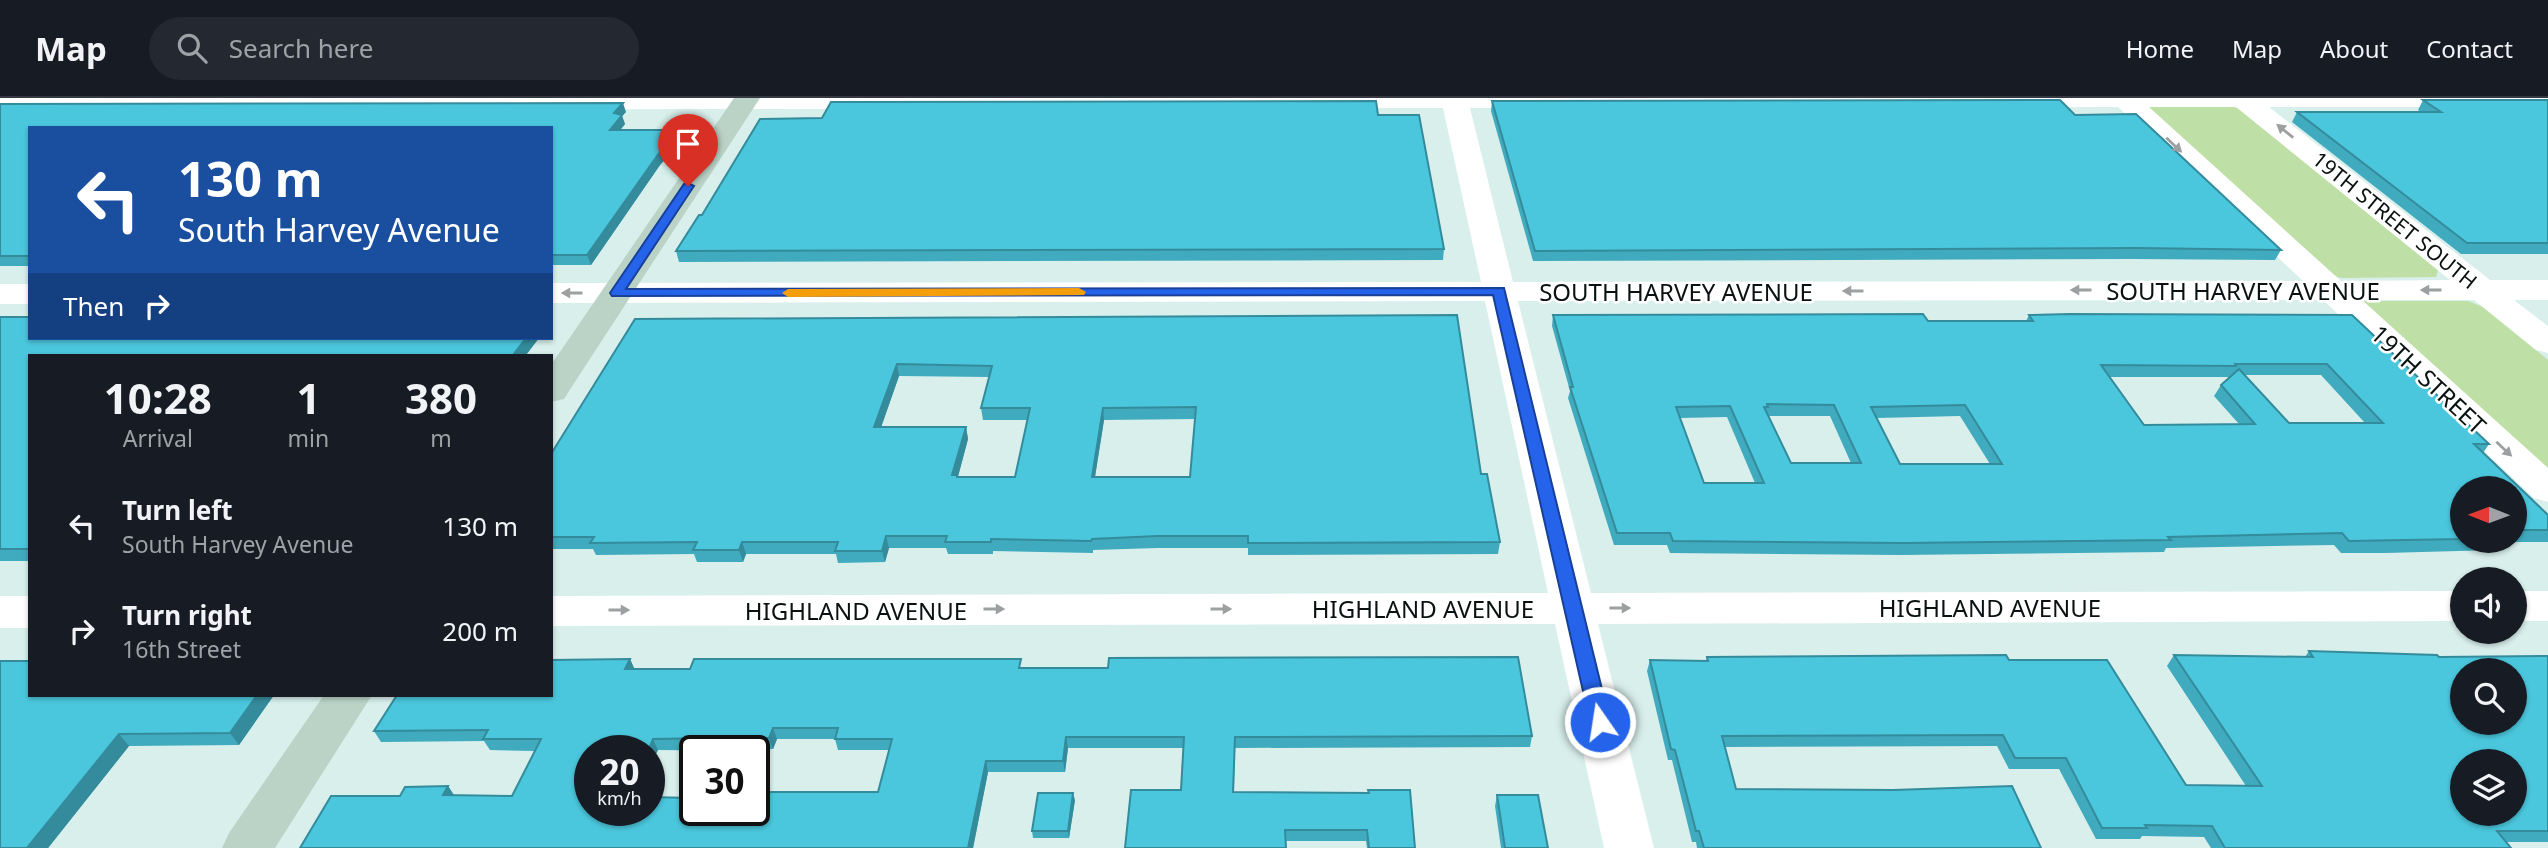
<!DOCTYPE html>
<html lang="en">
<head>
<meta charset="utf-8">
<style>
  body { margin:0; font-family:"Noto Sans",sans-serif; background:#242831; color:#f1f3f6; height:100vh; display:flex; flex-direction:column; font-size:26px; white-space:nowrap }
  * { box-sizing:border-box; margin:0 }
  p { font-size:23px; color:#9ea1a6 }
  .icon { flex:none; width:38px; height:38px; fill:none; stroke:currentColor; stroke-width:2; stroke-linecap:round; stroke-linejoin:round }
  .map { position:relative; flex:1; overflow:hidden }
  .panel { position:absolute; left:28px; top:256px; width:525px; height:343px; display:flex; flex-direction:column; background:#171b24; border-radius:0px; box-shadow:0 2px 5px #0004 }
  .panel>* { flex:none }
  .top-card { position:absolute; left:28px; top:28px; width:525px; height:214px; border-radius:0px; box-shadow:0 2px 5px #0004; background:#1a4fa0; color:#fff; overflow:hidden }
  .needle { width:46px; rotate:271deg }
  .controls { position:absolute; left:2450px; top:378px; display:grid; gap:14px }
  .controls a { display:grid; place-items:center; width:77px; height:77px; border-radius:50%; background:#171b24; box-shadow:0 2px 5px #0004; font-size:35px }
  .speed { position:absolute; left:574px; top:637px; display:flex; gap:14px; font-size:35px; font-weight:700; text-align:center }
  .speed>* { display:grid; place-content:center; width:91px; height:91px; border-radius:50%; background:#171b24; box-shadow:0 2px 5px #0004; line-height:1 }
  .speed small { font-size:18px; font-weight:400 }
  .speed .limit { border:4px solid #111; border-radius:10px; background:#fff; color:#111 }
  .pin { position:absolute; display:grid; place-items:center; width:60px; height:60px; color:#fff; margin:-72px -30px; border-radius:50% 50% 50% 0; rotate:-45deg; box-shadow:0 0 7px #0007 }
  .pin .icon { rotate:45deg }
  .me { position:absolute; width:77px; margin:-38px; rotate:347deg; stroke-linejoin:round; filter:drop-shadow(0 0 5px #0008) }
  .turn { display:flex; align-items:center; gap:24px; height:147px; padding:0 35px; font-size:32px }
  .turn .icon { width:91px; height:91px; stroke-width:2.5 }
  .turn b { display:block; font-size:49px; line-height:60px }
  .then { display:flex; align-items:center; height:66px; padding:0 35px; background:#0003; gap:14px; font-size:26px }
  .eta { display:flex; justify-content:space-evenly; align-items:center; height:119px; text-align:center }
  .eta b { font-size:42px; font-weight:700; line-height:49px }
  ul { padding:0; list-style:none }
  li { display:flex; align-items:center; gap:21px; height:105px; padding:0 35px }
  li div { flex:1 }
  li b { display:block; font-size:26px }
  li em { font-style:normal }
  header { display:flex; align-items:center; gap:42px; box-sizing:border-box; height:98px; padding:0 35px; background:#171b24; border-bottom:2px solid #363941 }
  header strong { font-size:33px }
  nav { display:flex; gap:38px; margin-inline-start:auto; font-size:24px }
  .search { width:490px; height:63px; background:#242831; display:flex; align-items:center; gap:18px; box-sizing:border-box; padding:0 24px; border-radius:38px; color:#9ea1a6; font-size:26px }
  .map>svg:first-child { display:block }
</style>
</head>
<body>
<header>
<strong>Map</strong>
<div class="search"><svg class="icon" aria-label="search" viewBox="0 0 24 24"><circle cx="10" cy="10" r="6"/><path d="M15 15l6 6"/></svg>Search here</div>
<nav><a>Home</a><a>Map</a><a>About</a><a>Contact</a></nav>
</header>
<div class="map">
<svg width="2548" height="750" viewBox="0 0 2548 750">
  <rect width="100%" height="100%" fill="#d8efeb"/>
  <g fill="#bedfa5">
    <polygon points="2228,7 2243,12 2438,172 2436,179 2341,180 2323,174 2148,12 2150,8"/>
    <polygon points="2363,203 2468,203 2483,209 2548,262 2548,376"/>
  </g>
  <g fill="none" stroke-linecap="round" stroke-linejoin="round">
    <g fill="#fff" fill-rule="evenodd">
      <path d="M0 0H2548V9H2269L2490 182H2548V202H2514L2548 228V255L2536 252 2474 202H2362L2548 370V404L2534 400 2323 202 1518 203 1591 495 2462 493V523L1598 526 1654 750H1604L1555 526 551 528V498L1548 495 1485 203 551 205V185L1481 184 1443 10 0 12ZM2118 9 2303 183 1513 184 1470 10ZM2149 9H2236L2450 182 2341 183Z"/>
      <rect x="0" y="186" width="30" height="20"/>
      <rect x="2515" y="493" width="33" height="30"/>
      <rect x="0" y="498" width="30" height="32"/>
    </g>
    <g fill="#bbd3c6" fill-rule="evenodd">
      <polygon points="734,0 760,0 569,293 564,301 551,304 551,267"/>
      <polygon points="324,597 372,597 275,750 222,750 229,735"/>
    </g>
  </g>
  <g fill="#40abbe" fill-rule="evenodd">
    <polygon points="2423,2 2548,2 2548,156 2461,156 2292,24 2297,14 2421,14 2418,12"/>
    <polygon points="1492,3 2075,17 2281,152 2275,162 2133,161 1533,163 1491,13"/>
    <polygon points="0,6 626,14 622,18 625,26 620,32 679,32 682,42 660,67 591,167 551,167 551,30 30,30 30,168 0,168"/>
    <polygon points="1378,17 1444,151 1443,162 679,164 676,153"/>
    <path d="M1457 217 1481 376 1500 444 1498 456 1248 457V450H1158L1093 452V455L993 453V456H948L946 450H889L885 464 838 465 836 456H746L743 464H697L694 456 596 457 593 451H551V356L635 221ZM899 278 989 279 981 310 983 322H1028L1015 379H958L968 341 966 329H881ZM1195 321 1190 379H1095L1104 322Z"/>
    <path d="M1553 217 1928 223H2026L2029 217H2352L2489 346 2483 355 2548 417V444H2502L2495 452 2385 455H2341L2334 447 2166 450 2164 454 1901 457 1670 455 1667 447H1614L1568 300 1570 293 1552 228ZM2245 277H2321L2365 325H2289ZM2109 279H2229L2221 287 2214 298 2239 326 2144 327ZM1768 318H1830L1851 365H1791ZM1960 318 1990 366H1900L1877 320ZM1727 319 1755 385H1704L1680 320ZM2462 390H2515V443H2462Z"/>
    <polygon points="0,219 30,240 539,240 526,257 30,257 30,463 0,463"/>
    <polygon points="2309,553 2439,559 2548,558 2548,744 2506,744 2511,750 2211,750 2204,739 2142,738 2140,741 2096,741 2059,671 2009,671 1997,648 1725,649 1736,691 2041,750 1697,750 1696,744 1692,744 1672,662 1668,662 1647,573 1650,562 1706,563 1707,559 2009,562 2186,687 2246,688 2167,568 2174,557 2305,559"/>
    <path d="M630 561 634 571 1022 570 1532 638 1530 649 1235 650 1234 694 1368 695 1415 750H1367L1366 743H1286L1181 692 1184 650H1068L1065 674H988L973 750H300L400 698 448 688 454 697 512 698 535 653 490 652 484 643 381 644 374 633ZM777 641H835L838 652H889L878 694 693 700 590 712 658 652 754 653V669L760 651H773Z"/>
    <polygon points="0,563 274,597 239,647 129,648 48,750 0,750"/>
    <polygon points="1497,697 1548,750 1501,750 1495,708"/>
    <polygon points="1075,702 1069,740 1033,740 1032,733"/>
  </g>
  <g fill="#348b9b">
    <polygon points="623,5 626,14 622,18 625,26 613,41 610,32 614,15"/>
    <polygon points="679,32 682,42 660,67 591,167 587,157 657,58"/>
    <polygon points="526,240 539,240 526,257 513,257"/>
    <polygon points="897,266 899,278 877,341 874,329"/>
    <polygon points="1103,310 1104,322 1093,391 1092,379"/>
    <polygon points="966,329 968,341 958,378 960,389 952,377"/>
    <polygon points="886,438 889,450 885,464 882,453"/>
    <polygon points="742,444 746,456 743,464 739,452"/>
    <polygon points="630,561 635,572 625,571"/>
    <polygon points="257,597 274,597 239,647 230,635"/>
    <polygon points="773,630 777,641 773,651 769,640"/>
    <polygon points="119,636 129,648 48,750 27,750"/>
    <polygon points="1066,639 1068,650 1065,674 1063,663"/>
    <polygon points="756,640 760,651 754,669 754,653 752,653"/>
    <polygon points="653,641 658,652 649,672 649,653 648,653"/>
    <polygon points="986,663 988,674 973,750 968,750"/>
    <polygon points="448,688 455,699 443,697"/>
    <polygon points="1073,695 1075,702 1069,740 1068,733"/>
  </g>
  <g fill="#4bc7dd" stroke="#348b9b" stroke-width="2" fill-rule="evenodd">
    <polygon points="2060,2 2075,17 2136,16 2281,152 2138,150 1535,153 1492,3"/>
    <polygon points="2423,2 2548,2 2548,145 2467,145 2297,14 2441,14"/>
    <polygon points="1376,3 1378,17 1419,17 1444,151 676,153 699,117 702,117 760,21 822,20 831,4"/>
    <polygon points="623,5 614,15 622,17 610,32 679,32 657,58 587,157 551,157 551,30 30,30 30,158 0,158 0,6"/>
    <path d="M1923 216 1928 223H2033L2029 217 2070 216 2352 217 2489 346H2474L2548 417V432H2515V390H2462V441L2349 443 2342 435 2168 439 2171 442 1905 445 1673 443 1670 435H1617L1570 289H1573L1553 217ZM2235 266H2327L2383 325H2289L2239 271 2221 287 2255 326 2144 327 2101 267 2236 268ZM1767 306 1834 307 1861 365H1791L1764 309H1768ZM1965 307 2002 366H1900L1871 309ZM1730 308 1764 385H1704L1676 309Z"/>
    <path d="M1457 217 1481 376H1487L1500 444 1248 445V438H1157L1092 441 1091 443 991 441V444H945L947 438H886L882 453H835L838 444H742L739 452H693L697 444 590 445 594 439H551V356L635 221ZM897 266 992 268 981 310H1030L1015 379H957V377H952L966 329H874ZM1196 309 1190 379H1092L1103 310Z"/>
    <polygon points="0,219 30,219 30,240 526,240 513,257 30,257 30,451 0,451"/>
    <path d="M2309 553 2437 557 2439 559 2548 558V733H2497L2511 750H2225L2212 728 2145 727 2147 730H2102L2066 660H2015L2003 637 1722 638 1736 691 1893 692 2012 688 2041 750H1704L1699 733H1696L1675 652 1671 651 1650 562 1708 563 1707 559 2006 557 2009 562H2107L2186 687 2262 688 2174 557 2313 559ZM2462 572H2515V625H2462ZM2462 663H2515V716H2462Z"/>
    <path d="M1518 559 1532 638 1235 639 1233 694 1369 695 1368 692H1410L1415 750H1369L1367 732H1285L1286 750H1125L1131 692H1181L1184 639H1066L1063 663H986L968 750H300L331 698H400L405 689 448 688 443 697 512 698 541 641H483L488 632 374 633 397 597H551V562L630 561 625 571H690L694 561H1021L1019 570H1108L1109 560ZM773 630H838L835 641H892L878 694H754V712H695V696L693 700 649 699V712H590V653H648L653 641 715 640 710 653H752L756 640H769Z"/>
    <polygon points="0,563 30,563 30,597 257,597 230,635 119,636 27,750 0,750"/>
    <polygon points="1038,695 1073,695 1068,733 1032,733"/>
    <polygon points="1497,697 1538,697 1548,750 1505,750"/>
  </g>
  <defs><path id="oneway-solid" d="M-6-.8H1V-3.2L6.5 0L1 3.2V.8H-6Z" transform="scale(1.75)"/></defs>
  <g fill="#9da0a0">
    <use href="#oneway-solid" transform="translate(2285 33) rotate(-141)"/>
    <use href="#oneway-solid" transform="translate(2174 47) rotate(43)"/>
    <use href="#oneway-solid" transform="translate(2081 192) rotate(180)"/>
    <use href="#oneway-solid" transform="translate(2431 192) rotate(180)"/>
    <use href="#oneway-solid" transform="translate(1853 193) rotate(180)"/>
    <use href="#oneway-solid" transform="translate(572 195) rotate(180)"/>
    <use href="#oneway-solid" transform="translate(2504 351) rotate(43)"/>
    <use href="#oneway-solid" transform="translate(1620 510)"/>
    <use href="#oneway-solid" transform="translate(994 511)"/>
    <use href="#oneway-solid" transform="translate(1221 511)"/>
    <use href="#oneway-solid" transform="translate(619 512)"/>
  </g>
  <polygon fill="#2563eb" stroke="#184099" stroke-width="2" points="688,85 694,88 626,191 1504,190 1610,624 1607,630 1600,632 1593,630 1590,624 1493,197 612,198 610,195 684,86"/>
  <polygon fill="#f59e0b" points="1079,190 1086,194 1084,197 788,199 782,195 788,191"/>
  <g text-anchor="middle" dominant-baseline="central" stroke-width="5" stroke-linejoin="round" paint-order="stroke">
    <g font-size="21" fill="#0a1211" stroke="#fff">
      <text transform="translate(2395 122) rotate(39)">19TH STREET SOUTH</text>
    </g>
    <g font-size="24" fill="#0a1211" stroke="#fff">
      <text x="2243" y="192">SOUTH HARVEY AVENUE</text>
      <text x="1676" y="193">SOUTH HARVEY AVENUE</text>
      <text transform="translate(2429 281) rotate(43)">19TH STREET</text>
      <text x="1990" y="509">HIGHLAND AVENUE</text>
      <text x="1423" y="510">HIGHLAND AVENUE</text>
      <text x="856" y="512">HIGHLAND AVENUE</text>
    </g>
  </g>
</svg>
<div class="controls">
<a><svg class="needle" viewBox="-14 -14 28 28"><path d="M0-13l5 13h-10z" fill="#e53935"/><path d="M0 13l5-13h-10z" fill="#9ea1a6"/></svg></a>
<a><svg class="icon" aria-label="sound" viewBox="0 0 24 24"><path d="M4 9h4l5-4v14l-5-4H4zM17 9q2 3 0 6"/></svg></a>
<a><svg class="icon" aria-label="search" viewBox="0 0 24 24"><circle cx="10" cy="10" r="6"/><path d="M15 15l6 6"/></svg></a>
<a><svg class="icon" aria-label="layers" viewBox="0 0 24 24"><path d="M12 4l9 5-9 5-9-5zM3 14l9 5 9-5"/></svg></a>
</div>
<div class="speed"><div>20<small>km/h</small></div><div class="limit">30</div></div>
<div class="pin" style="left:688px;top:88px;background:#d93025"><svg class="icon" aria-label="arrive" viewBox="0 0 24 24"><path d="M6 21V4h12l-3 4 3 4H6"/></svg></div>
<svg class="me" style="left:1600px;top:624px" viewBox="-20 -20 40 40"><circle r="17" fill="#2563eb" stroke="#fff" stroke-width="3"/><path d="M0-11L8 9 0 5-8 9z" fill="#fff"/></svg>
<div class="top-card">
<div class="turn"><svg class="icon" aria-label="left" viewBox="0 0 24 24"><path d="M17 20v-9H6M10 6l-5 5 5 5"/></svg><div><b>130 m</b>South Harvey Avenue</div></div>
<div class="then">Then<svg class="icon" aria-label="right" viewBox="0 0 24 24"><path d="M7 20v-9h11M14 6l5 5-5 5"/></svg></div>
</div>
<section class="panel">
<div class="eta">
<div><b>10:28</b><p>Arrival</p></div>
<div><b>1</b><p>min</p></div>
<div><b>380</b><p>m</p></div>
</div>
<ul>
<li><svg class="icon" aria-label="left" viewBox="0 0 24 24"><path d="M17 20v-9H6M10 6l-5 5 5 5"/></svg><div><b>Turn left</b><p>South Harvey Avenue</p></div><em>130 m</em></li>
<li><svg class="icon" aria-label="right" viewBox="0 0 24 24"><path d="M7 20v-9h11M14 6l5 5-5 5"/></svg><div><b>Turn right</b><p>16th Street</p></div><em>200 m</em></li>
</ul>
</section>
</div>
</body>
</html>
